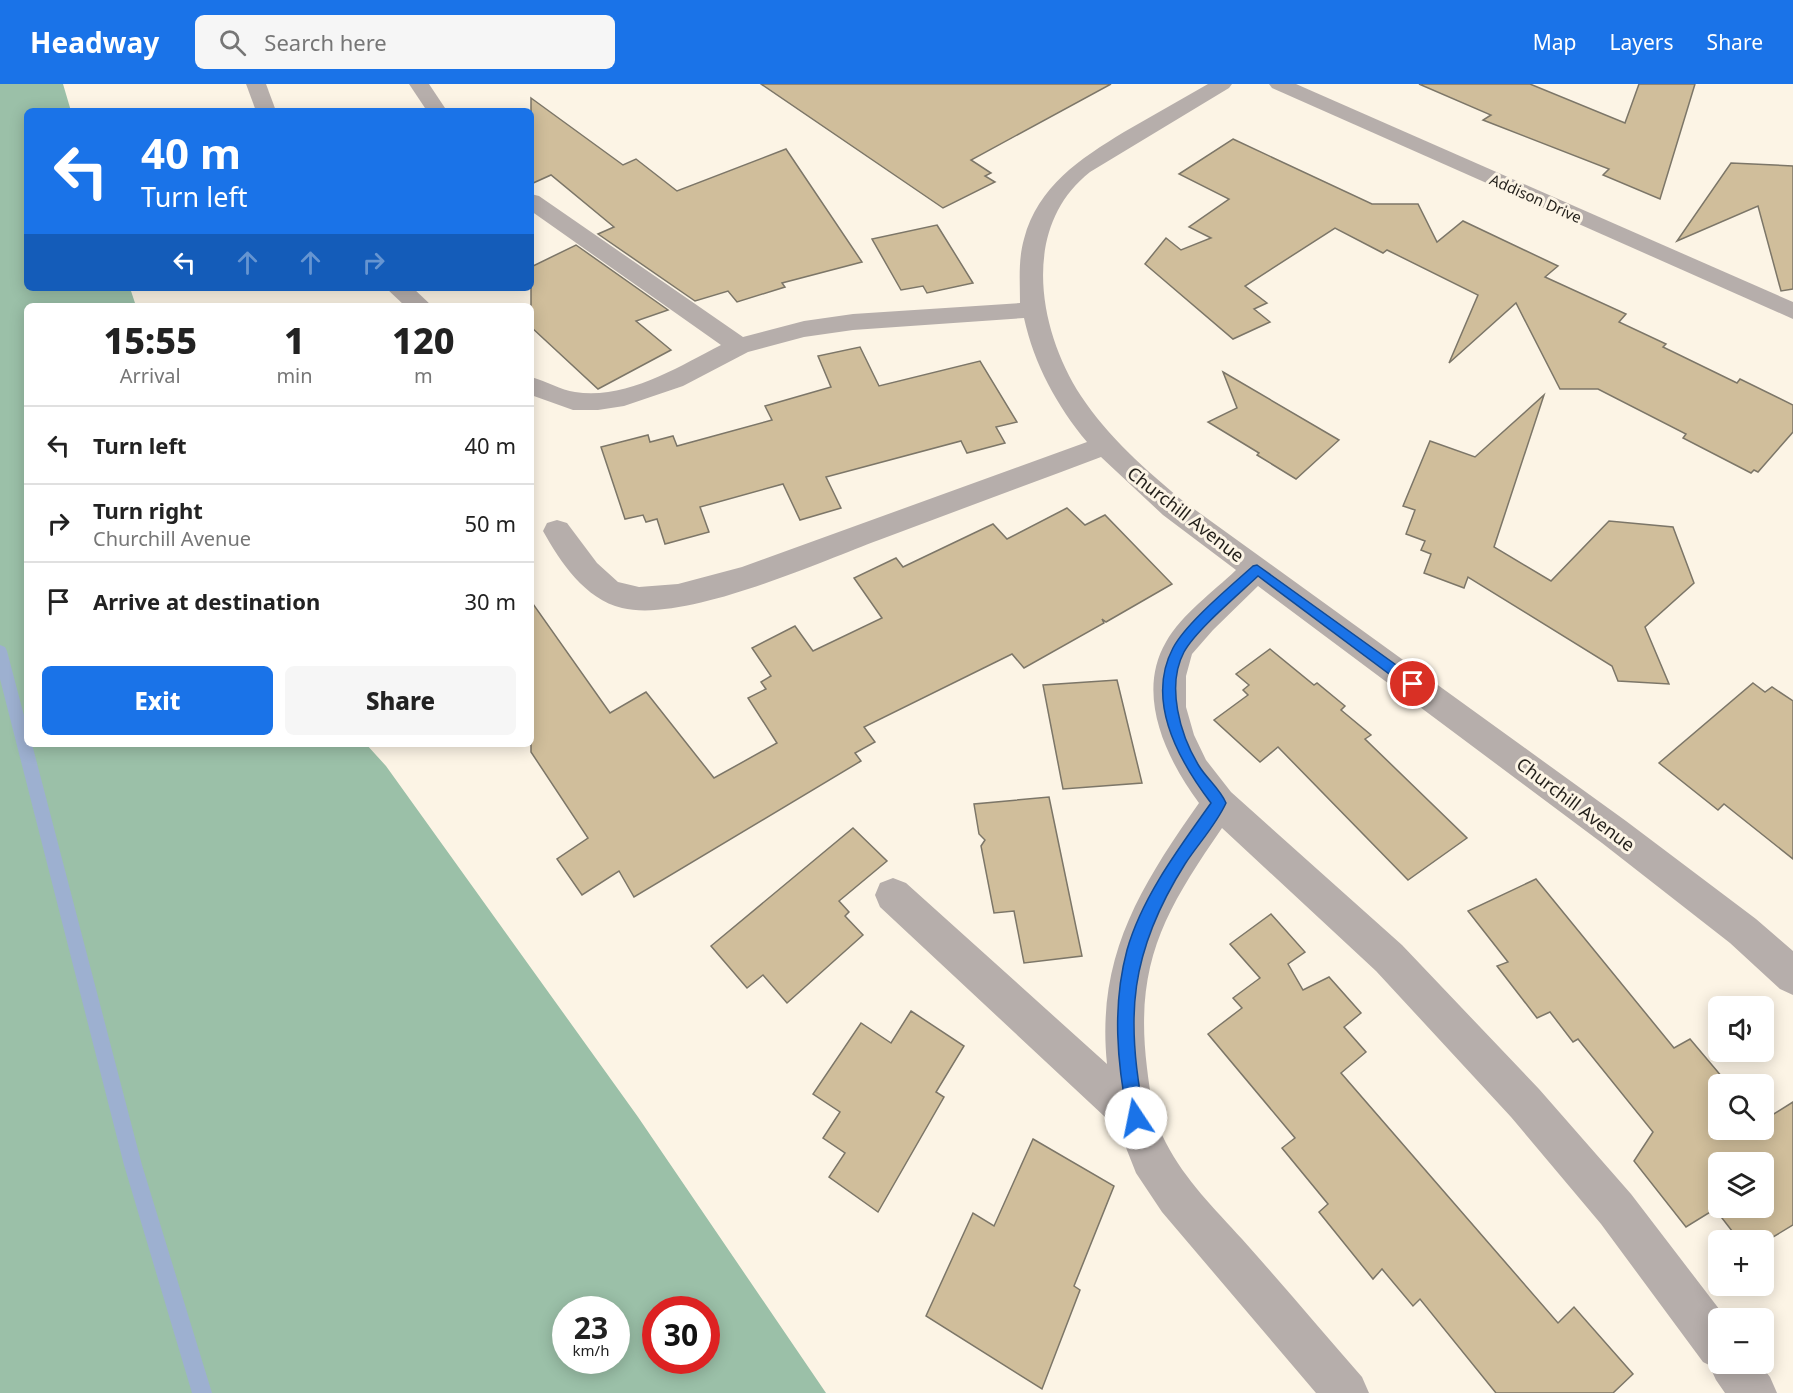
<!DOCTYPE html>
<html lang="en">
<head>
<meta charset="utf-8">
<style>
  body { margin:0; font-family:"Noto Sans",sans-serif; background:#f6f6f6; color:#222; height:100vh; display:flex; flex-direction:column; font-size:22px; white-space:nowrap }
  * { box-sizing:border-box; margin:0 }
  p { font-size:20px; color:#767676 }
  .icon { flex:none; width:33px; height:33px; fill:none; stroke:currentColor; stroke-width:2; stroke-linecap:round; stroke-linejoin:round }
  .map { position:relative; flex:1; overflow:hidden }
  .panel { position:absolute; left:24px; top:219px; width:510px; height:444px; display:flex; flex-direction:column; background:#fff; border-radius:9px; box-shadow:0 3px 15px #0003 }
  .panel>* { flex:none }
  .banner { position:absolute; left:24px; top:24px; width:510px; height:183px; border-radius:9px; box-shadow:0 3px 15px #0003; background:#1a73e8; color:#fff; overflow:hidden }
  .controls { position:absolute; left:1708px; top:912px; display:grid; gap:12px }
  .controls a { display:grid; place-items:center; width:66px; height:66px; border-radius:9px; background:#fff; box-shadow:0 3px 15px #0003; font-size:30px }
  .speed { position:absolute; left:552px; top:1212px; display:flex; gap:12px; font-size:30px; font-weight:700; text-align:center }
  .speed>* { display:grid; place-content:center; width:78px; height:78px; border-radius:50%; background:#fff; box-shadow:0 3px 15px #0003; line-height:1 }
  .speed small { font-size:15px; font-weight:400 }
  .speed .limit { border:9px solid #d22; background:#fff; color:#111 }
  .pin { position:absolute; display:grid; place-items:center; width:51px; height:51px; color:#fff; margin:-26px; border:3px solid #fff; border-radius:50%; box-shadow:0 2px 6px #0007 }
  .me { position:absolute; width:66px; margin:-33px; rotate:349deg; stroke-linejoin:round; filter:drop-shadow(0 0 4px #0008) }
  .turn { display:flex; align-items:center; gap:21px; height:126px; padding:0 18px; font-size:27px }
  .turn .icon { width:78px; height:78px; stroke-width:2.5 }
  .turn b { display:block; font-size:42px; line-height:51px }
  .lanes { display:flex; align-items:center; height:57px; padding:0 18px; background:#0003; justify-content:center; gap:30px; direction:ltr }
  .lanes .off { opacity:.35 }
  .eta { display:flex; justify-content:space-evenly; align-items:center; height:102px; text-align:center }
  .eta b { font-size:36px; font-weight:800; line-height:42px }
  .cta { display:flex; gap:12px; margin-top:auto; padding:12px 18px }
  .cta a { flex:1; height:69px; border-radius:9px; background:#1a73e8; color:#fff; font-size:24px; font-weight:800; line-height:69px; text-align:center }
  .cta a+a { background:#f6f6f6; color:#222 }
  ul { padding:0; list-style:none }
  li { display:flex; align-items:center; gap:18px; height:78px; padding:0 18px; border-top:2px solid #e0e0e0 }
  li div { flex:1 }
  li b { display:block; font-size:22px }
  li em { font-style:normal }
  header { display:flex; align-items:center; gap:36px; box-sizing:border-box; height:84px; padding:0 30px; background:#1a73e8; color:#fff }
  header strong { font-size:28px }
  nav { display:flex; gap:33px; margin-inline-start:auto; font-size:21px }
  .search { width:420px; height:54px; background:#f6f6f6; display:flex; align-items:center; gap:15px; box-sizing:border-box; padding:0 21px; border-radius:9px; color:#767676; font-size:22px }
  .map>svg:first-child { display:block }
</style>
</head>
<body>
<header>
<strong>Headway</strong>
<div class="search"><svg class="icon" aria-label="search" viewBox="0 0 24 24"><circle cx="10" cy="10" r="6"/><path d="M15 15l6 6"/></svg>Search here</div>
<nav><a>Map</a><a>Layers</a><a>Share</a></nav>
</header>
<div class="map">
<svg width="1793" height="1309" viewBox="0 0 1793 1309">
  <rect width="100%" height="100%" fill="#fcf4e5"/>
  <path fill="#9bc0a8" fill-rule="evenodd" d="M0 0H63L71 27H27V204H130L136 222H27V660H366L386 682 638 1033 826 1309H0ZM566 1226H616V1276H566ZM656 1226H706V1276H656Z"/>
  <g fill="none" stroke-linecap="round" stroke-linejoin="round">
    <polygon fill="#9db0d0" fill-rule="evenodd" points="0,561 5,563 7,567 27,643 27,660 32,660 142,1081 212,1309 192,1309 124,1081 0,595"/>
  </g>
  <g fill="#d0be9b" stroke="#7c7668" stroke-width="1.5" fill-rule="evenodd">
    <polygon points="761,0 1111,0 971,76 991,89 985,92 995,98 943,124"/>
    <polygon points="1419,0 1530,0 1625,39 1639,0 1695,0 1660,115 1603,91 1609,85 1483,36 1491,31"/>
    <polygon points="531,14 623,81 636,75 677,107 786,65 862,178 782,199 785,203 737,218 728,207 695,217 598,150 614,143 551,91 531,100"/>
    <polygon points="1233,55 1372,120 1418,120 1437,158 1463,137 1558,182 1545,193 1626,230 1619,238 1666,260 1663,263 1737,299 1740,295 1793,321 1793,348 1758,388 1754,386 1751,389 1683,354 1686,350 1598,305 1560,305 1516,219 1449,279 1478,211 1387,166 1383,169 1335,144 1245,202 1267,219 1254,225 1270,238 1233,255 1145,180 1166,154 1181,166 1211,154 1189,143 1229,115 1179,90"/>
    <polygon points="1731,79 1793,82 1793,205 1781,207 1758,122 1677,157"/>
    <polygon points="937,141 973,199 927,209 923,202 901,206 872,155"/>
    <polygon points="576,161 668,226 636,237 671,266 598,305 531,243 531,183"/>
    <polygon points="860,263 879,302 980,277 1017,338 996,343 1005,359 967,369 961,357 826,393 841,424 800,436 783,400 700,423 709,448 665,460 657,435 646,438 643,431 625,435 601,363 648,351 650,358 673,352 677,362 772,336 765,322 831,303 818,272"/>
    <polygon points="1223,288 1339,356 1296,395 1257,371 1259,369 1208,338 1237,324"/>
    <polygon points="1544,311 1494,463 1551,497 1609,437 1673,443 1694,499 1645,543 1669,600 1618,597 1612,582 1468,493 1464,504 1424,489 1431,470 1421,466 1425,457 1406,450 1415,426 1403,422 1430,357 1475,373"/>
    <polygon points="1067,424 1085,441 1105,431 1172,500 1106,538 1102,535 1104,539 1024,584 1012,570 864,643 875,658 855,669 861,677 634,813 619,787 582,811 557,775 588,754 531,668 531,517 610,629 646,608 714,694 777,659 748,614 766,605 761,598 771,592 752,564 795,542 813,567 882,534 854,494 896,474 903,483 993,440 1007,455"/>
    <polygon points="1270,565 1314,601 1317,599 1345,622 1341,626 1371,651 1365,655 1467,754 1408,796 1278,663 1260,678 1214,636 1248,611 1243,606 1249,601 1236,590"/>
    <polygon points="1117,596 1142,699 1063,705 1043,601"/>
    <polygon points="1753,599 1765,608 1772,603 1793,617 1793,775 1724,720 1718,726 1659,679"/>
    <polygon points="1049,713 1082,872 1024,879 1014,827 994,829 981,762 985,756 979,750 974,720"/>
    <polygon points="853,744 887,777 839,817 849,828 845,832 863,851 787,919 763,891 747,904 711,862"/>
    <path d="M1536 795 1674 964 1690 955 1728 1000H1719V1046H1764V1036L1793 1018V1141L1768 1156H1739L1715 1125 1686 1143 1634 1077 1653 1048 1578 955 1573 958 1550 928 1537 934 1497 882 1508 878 1468 827ZM1719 1078H1764V1124H1719Z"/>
    <polygon points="1271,830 1305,868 1288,880 1303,906 1329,893 1361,929 1344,943 1366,968 1341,989 1558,1239 1574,1223 1633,1290 1613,1309 1496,1309 1420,1215 1413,1222 1382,1185 1373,1195 1319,1128 1328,1120 1282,1064 1295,1054 1208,950 1242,924 1233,914 1260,894 1230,860"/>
    <polygon points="911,927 964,962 936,1008 944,1013 878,1128 829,1093 845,1069 823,1054 840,1028 813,1010 861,939 891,959"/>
    <polygon points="1033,1055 1114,1102 1074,1202 1080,1206 1042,1305 926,1232 973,1129 994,1142"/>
  </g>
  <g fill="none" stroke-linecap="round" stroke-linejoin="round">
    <g fill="#b6aeab" fill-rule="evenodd">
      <polygon points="246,0 266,0 276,27 256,27"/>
      <polygon points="409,0 429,0 447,27 427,27"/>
      <path d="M1208 0H1232L1229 4 1090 88C1020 143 1038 246 1081 312 1108 353 1146 386 1183 417L1626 737 1756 835 1793 867V911L1780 905 1730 859 1602 759 1258 502 1213 546 1192 570 1186 592V623L1194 651 1206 676 1231 708 1402 861 1539 1005 1631 1110 1726 1234H1719V1280H1760L1770 1293 1777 1309H1725L1716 1296 1709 1281 1703 1278 1601 1140 1511 1033 1376 887 1222 744C1165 827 1134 879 1147 984 1150 1009 1154 1037 1166 1059 1185 1096 1215 1125 1242 1155 1283 1201 1322 1247 1362 1293L1369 1309H1316L1162 1128 1136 1089 1119 1046 880 823 875 811 880 799 893 794 906 799 1107 980C1096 873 1140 803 1199 719 1167 676 1135 611 1166 558 1182 530 1213 508 1236 486L1163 431 1101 373C1027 401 953 428 879 456 817 479 685 539 622 524 585 515 560 478 543 447L547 439 557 436 567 439 597 479 618 498 639 503 678 500 742 483 1087 358C1057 322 1034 280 1024 234L853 246 804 253 748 268 683 302 624 322 598 326H573L531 311V293C546 297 561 306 575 308 626 316 678 283 721 261L531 127V110L539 112 743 253 804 237 853 230 1020 219C1020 198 1018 176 1024 155 1038 102 1080 75 1124 48 1152 32 1180 16 1208 0Z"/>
      <polygon points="1269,0 1296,0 1793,218 1793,235 1272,4"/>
      <polygon points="386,204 413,204 432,222 405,222"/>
    </g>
  </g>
  <path fill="#1a73e8" stroke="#114b97" stroke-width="1.5" d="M1257 481 1417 596 1419 600 1417 604H1408L1258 492C1238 511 1196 546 1184 568 1166 602 1180 651 1199 682 1207 695 1220 705 1226 719 1216 741 1198 760 1185 780 1130 867 1124 934 1145 1034L1142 1040 1136 1042 1130 1040 1128 1034C1117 979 1112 922 1127 866 1142 813 1179 764 1211 719 1179 677 1145 617 1173 564 1186 539 1231 502 1253 482Z"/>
  <g text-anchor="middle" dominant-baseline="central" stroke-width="6" stroke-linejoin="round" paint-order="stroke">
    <g font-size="15" fill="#221f1a" stroke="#fcf4e5">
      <text transform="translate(1536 114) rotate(24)">Addison Drive</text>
    </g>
    <g font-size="18" fill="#221f1a" stroke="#fcf4e5">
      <text transform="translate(1186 430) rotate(38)">Churchill Avenue</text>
      <text transform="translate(1576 720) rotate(37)">Churchill Avenue</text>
    </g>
  </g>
</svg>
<div class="controls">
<a><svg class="icon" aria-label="sound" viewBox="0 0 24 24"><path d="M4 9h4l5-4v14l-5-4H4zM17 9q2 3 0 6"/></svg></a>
<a><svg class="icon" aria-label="search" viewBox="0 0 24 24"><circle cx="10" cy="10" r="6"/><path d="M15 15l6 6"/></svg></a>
<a><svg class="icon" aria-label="layers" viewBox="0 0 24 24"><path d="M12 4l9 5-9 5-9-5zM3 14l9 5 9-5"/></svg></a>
<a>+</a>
<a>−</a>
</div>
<div class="speed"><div>23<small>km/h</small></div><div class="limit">30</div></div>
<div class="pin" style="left:1413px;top:600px;background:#d93025"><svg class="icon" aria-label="arrive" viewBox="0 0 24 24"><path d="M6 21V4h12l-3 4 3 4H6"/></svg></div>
<svg class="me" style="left:1136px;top:1034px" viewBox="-20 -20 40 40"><circle r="19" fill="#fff"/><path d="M0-13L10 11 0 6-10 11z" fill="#1a73e8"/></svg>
<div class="banner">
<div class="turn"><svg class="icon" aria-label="left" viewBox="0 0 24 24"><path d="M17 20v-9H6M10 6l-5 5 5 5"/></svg><div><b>40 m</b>Turn left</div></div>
<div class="lanes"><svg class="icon" aria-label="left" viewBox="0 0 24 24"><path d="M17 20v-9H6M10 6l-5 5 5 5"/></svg><svg class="icon off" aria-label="ahead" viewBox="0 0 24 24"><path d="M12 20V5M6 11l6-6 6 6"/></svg><svg class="icon off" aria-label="ahead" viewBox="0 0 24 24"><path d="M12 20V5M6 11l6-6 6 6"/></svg><svg class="icon off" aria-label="right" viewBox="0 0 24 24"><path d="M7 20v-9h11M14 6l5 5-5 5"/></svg></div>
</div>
<section class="panel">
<div class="eta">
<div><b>15:55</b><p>Arrival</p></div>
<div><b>1</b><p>min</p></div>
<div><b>120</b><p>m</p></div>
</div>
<ul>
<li><svg class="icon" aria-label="left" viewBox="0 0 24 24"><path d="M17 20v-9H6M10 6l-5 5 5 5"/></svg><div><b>Turn left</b></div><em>40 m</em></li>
<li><svg class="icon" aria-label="right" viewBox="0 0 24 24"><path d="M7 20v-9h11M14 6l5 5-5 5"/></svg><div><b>Turn right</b><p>Churchill Avenue</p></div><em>50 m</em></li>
<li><svg class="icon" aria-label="arrive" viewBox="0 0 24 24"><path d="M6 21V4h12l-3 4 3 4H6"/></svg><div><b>Arrive at destination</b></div><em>30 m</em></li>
</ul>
<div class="cta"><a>Exit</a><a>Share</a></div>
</section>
</div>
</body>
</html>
